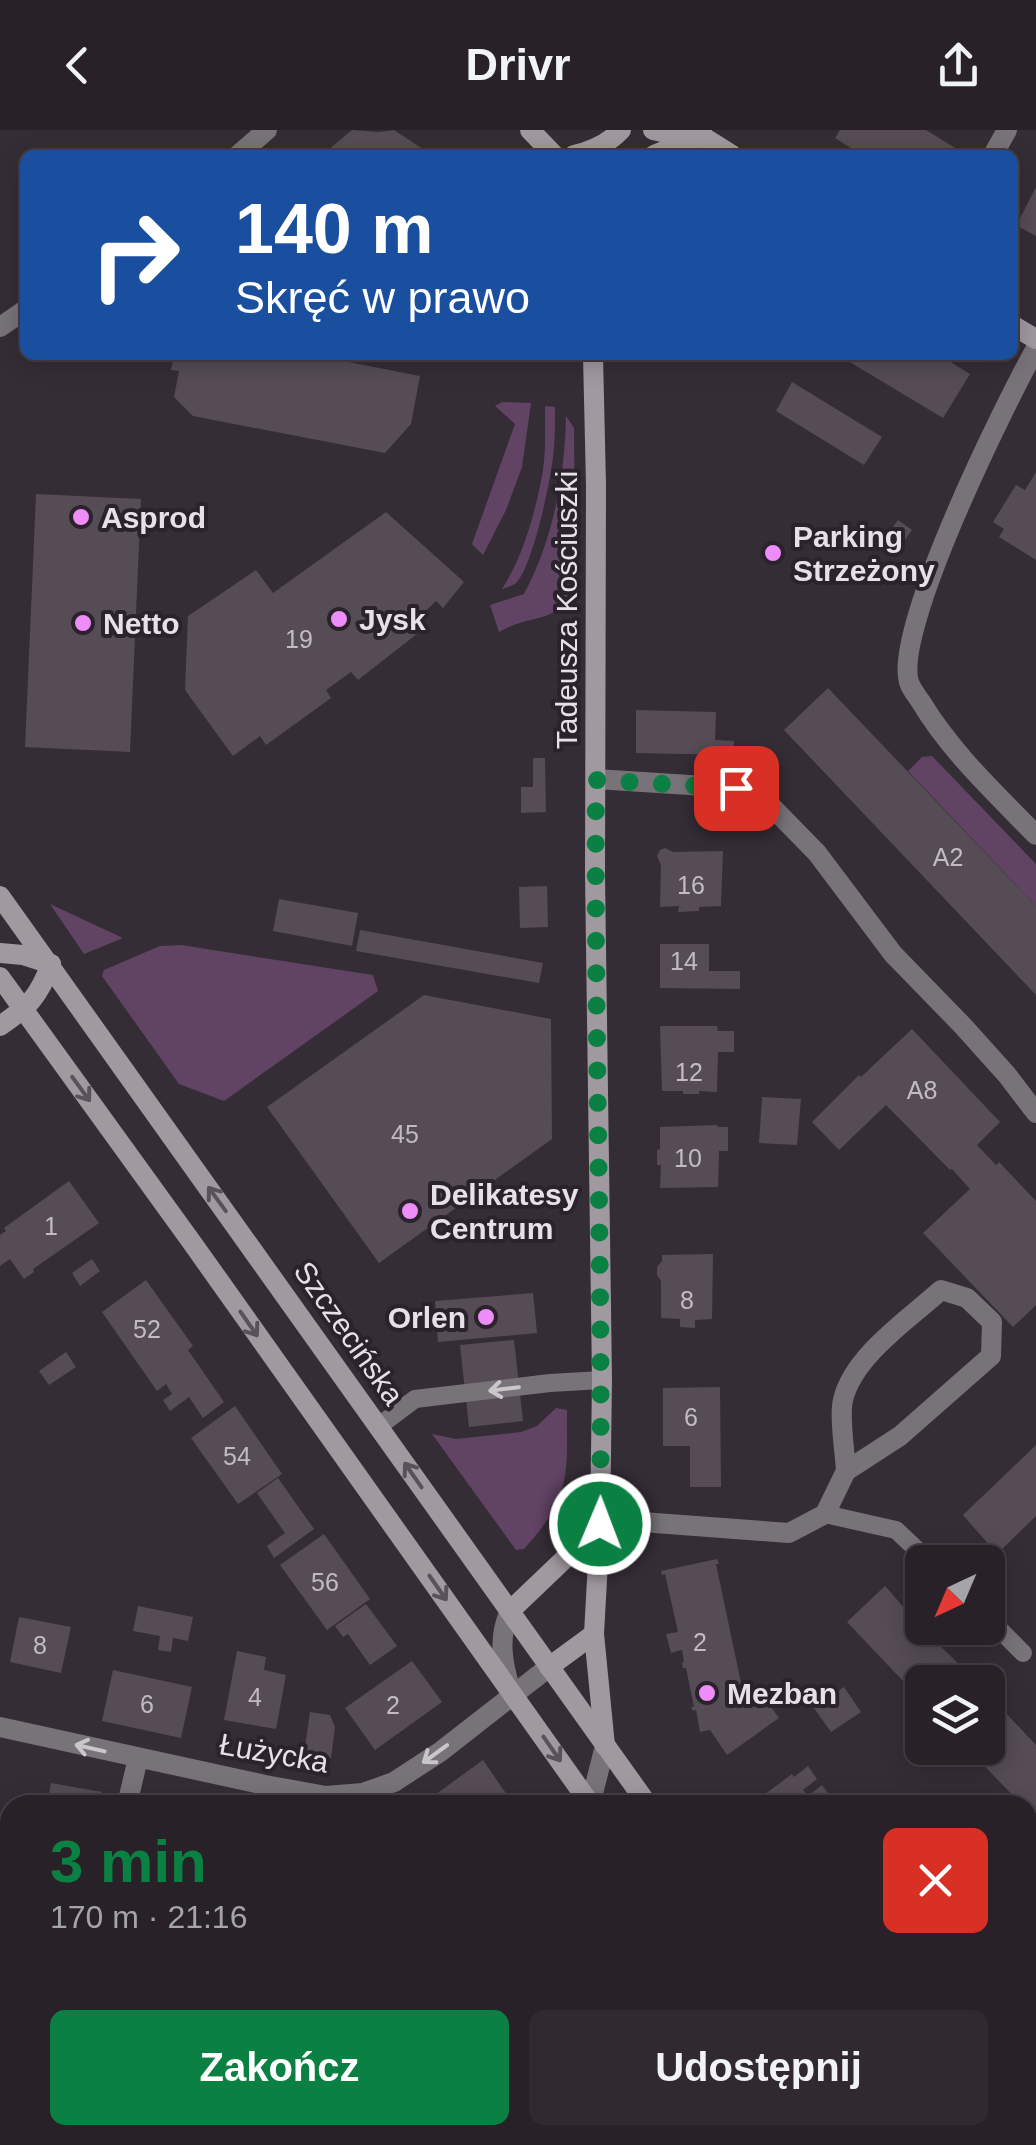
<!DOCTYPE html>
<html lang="pl">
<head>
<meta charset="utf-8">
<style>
  body { margin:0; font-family:Helvetica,sans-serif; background:#302a30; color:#f1f3f6; height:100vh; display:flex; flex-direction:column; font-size:38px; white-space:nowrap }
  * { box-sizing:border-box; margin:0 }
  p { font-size:32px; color:#a5a4a8 }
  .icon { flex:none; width:55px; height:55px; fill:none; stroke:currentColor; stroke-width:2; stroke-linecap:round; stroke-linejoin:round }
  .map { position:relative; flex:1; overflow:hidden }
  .sheet { position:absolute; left:0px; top:1665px; width:1038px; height:350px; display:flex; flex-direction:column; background:#282228; border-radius:30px 30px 0 0; box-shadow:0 5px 25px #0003,0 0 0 2px #443f45 }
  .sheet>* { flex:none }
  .top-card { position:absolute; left:20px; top:20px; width:998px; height:210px; border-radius:15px; box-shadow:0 5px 25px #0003,0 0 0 2px #443f45; background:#1a4fa0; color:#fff; overflow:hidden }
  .needle { width:65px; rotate:224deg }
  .tools { position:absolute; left:905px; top:1415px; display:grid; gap:20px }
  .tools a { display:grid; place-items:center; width:100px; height:100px; border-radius:15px; background:#282228; box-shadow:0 5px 25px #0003,0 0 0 2px #443f45; font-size:50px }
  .pin { position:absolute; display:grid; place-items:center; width:85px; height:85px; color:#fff; margin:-42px; border-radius:20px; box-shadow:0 5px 15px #0006 }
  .me { position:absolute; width:110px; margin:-55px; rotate:1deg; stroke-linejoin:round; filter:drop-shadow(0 0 8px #0008) }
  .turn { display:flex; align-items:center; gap:35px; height:210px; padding:0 50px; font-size:45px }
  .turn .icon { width:130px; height:130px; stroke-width:2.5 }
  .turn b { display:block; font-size:70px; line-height:85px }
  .round { display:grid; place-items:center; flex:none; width:105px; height:105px; border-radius:15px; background:#302a30 }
  .summary { display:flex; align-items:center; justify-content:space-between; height:170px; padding:0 50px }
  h1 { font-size:60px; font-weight:600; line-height:75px; color:#0b8043 }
  .action { display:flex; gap:20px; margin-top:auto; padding:20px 50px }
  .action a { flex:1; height:115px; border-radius:15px; background:#0b8043; color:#fff; font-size:40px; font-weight:600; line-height:115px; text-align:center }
  .action a+a { background:#302a30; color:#f1f3f6 }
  header { display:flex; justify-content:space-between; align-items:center; height:130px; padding:0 50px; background:#282228; font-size:45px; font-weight:600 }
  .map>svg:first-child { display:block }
</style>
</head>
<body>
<header><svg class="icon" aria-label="back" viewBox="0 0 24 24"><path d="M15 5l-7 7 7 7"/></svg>Drivr<svg class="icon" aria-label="share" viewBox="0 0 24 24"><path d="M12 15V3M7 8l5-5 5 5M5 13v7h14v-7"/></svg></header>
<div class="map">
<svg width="1036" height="2015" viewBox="0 0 1036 2015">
  <rect width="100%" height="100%" fill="#352d36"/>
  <g fill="#614364">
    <polygon points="502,272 531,273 522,337 506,380 483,425 472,414 515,294 495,276"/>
    <path d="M545 276 555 277C555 290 555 304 554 317 553 342 533 437 516 453 512 456 507 457 502 459 524 425 536 380 543 340 546 319 545 297 545 276Z"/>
    <path d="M566 286 574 298 575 448C562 498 535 481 499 502L490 475 524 464C553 410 565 346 566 286Z"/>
    <polygon points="932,626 1036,734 1036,776 908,641 922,627"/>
    <polygon points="50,774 123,808 84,824"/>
    <polygon points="181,815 373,845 378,861 224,971 179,954 102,846 104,840 160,816"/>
    <path d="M556 1278 567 1280C567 1347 571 1367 524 1419L516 1420 432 1304 456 1309 521 1302 537 1296Z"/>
  </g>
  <g fill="#554c55">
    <polygon points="352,0 379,2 394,0 432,25 322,25"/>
    <polygon points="840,0 926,0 957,19 953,25 862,25 835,8"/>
    <polygon points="1036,57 1036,106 1019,97 1018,92"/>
    <polygon points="174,225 313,225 420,246 411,294 385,323 193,286 174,267 179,241 171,240"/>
    <polygon points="838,225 939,225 970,244 943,288"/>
    <polygon points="792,252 882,307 864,335 776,281"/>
    <polygon points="1036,342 1036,430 999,407 1004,399 993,392 1016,355 1025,360"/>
    <polygon points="36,364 141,369 130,622 25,617"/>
    <polygon points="386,382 464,452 443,478 436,471 414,492 422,500 358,550 351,542 326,560 331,568 266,615 260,606 233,626 185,560 188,486 256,440 273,463"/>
    <polygon points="898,390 912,400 901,415 887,405"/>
    <polygon points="828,558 1036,776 1036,865 784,600"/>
    <polygon points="636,580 716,582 715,610 734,611 733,625 636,623"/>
    <polygon points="533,628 545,628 546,682 521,683 521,657 533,657"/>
    <polygon points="665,718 673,722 723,721 721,776 699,777 699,781 678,782 679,776 660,777 661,735 657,726 660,720"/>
    <polygon points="547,756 548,797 520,798 519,757"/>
    <polygon points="279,769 358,783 352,816 273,801"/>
    <polygon points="360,800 543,833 539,853 356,821"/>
    <polygon points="660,814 709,814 709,841 740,841 740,859 660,858"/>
    <polygon points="424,865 551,889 552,1009 379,1133 267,977"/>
    <polygon points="660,896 717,896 718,901 734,901 734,922 718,922 717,962 699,961 699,964 683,964 683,961 662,961"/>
    <polygon points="912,899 1000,992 977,1015 996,1035 999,1032 1036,1071 1036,1175 1013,1197 923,1103 970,1059 952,1039 950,1040 886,975 839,1020 812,992 859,945 861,947"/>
    <polygon points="762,967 801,969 797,1015 759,1013"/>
    <polygon points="717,995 718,997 728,997 728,1021 719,1021 718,1057 660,1058 661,1035 657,1035 657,1020 660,1019 660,997"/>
    <polygon points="69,1051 99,1093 33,1139 34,1142 24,1149 10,1129 0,1136 0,1105 6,1101 4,1098"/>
    <polygon points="713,1124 712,1189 695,1190 695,1198 680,1197 680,1189 661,1188 661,1151 657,1145 657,1137 662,1131 662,1125"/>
    <polygon points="92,1129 100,1141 80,1156 72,1143"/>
    <polygon points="146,1150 193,1216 188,1220 224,1272 203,1288 189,1267 170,1281 163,1270 172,1264 166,1254 157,1261 102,1182"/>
    <polygon points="533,1163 537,1203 438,1212 435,1171"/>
    <polygon points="514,1210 523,1291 469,1297 460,1215"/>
    <polygon points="66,1222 76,1237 49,1255 39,1241"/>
    <polygon points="720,1257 721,1357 690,1357 690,1316 663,1316 663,1258"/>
    <polygon points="235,1276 282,1344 238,1374 191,1308"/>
    <polygon points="1036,1315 1036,1386 997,1424 963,1385"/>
    <polygon points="278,1348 314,1399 274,1428 267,1416 285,1403 257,1363"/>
    <polygon points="324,1404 370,1469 327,1500 280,1435"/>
    <polygon points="717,1429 719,1434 716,1434 744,1567 747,1566 748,1570 763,1566 779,1588 727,1625 710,1600 700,1602 696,1580 693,1581 691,1577 694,1577 686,1538 683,1538 682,1533 684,1532 682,1520 671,1523 666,1504 678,1502 665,1444 662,1445 661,1441"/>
    <polygon points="885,1456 922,1498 977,1552 922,1552 922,1571 847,1492"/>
    <polygon points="366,1474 397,1516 370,1535 348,1504 343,1507 335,1496"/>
    <polygon points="138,1476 193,1487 188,1511 173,1508 171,1522 158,1520 160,1506 133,1501"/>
    <polygon points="19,1487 71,1497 61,1543 10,1532"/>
    <polygon points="237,1521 266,1527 264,1540 286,1545 276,1599 224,1590"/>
    <polygon points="412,1531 442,1572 375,1620 345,1578"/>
    <polygon points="113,1540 192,1557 181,1608 102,1591"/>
    <polygon points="844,1557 861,1582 831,1602 814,1578"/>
    <polygon points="988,1564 1036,1615 1036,1690 1028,1681 1028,1675 1022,1675 967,1618 988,1618"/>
    <polygon points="310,1582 330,1585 335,1597 331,1628 304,1624"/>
    <polygon points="483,1630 512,1672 508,1675 421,1675"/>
    <polygon points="808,1636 817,1649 803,1660 808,1666 822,1655 837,1675 761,1675 757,1670 792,1644 794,1647"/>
    <polygon points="51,1653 102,1662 99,1675 47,1675"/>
    <polygon points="7,1794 10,1795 10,1864 0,1862 0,1834"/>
    <polygon points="2,1903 10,1905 10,2005 32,2005 30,2015 0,2015"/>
    <polygon points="1032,1969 1036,1974 1036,2015 996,2014 992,2005 1028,2005 1028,1972"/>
    <polygon points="93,2005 144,2005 142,2015 91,2015"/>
    <polygon points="435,2005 475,2005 487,2008 485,2015 433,2015"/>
    <polygon points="544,2005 693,2005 665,2015 542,2015"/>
  </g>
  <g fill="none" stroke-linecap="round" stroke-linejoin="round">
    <g stroke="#787378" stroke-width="18">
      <polyline points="379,1296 415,1269 550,1253 602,1250"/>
      <polyline points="825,1384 896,1400 930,1432"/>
      <polyline points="988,1488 1023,1523"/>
    </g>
    <g stroke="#787378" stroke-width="20">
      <polyline points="238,25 267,0"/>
      <polyline points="993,25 1007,0"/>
      <polyline points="0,197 25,180"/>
      <path d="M1036 218C1006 272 893 499 909 552 911 559 917 566 921 572 951 622 995 663 1036 705"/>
      <polyline points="596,649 736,658 773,678 817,723 893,824 963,896 1007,945 1036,983"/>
      <path d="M600 1395 642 1392 789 1403 825 1384 846 1341 900 1306 991 1226 992 1192 967 1168 941 1160C909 1189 853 1226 843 1270 839 1286 845 1323 846 1341"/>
      <path d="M510 1481C498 1507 502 1531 510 1558"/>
      <polyline points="0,1597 265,1655 326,1666 363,1663 394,1652 440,1622 549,1537"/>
      <polyline points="127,1675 138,1628"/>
      <polyline points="590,1675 605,1616"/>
      <polyline points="58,2015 60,2005"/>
      <polyline points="514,2015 516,2005"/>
    </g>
    <g stroke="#a099a0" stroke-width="20">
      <polyline points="530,0 554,25"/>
      <polyline points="653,0 693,9 705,8"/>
      <polyline points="699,0 705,8 732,25"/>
      <path d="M574 25C592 21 608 14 621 0"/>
      <polyline points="654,25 693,9"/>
      <polyline points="1012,195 1036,209"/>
      <polyline points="593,225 596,355 595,744 602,1250 600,1395 594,1504 605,1616"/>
      <polyline points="0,766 648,1675"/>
      <polyline points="0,823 23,825 51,834"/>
      <polyline points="0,847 193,1114 591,1675"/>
      <path d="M0 896C29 876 38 868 51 834"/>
      <polyline points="510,1481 600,1395"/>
      <polyline points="549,1537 594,1504"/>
      <polyline points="830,2005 837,2015"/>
      <polyline points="882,2005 889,2015"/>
    </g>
  </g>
  <defs><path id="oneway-shaft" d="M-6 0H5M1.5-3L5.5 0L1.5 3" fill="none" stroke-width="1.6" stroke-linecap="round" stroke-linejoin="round" transform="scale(2.5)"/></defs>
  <g stroke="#5a525a">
    <use href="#oneway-shaft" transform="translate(81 959) rotate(54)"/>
    <use href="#oneway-shaft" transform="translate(217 1069) rotate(-126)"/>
    <use href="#oneway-shaft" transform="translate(249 1194) rotate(55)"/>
    <use href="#oneway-shaft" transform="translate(413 1345) rotate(-125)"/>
    <use href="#oneway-shaft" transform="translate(438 1458) rotate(55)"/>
    <use href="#oneway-shaft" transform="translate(552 1619) rotate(55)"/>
  </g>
  <g stroke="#cbc6cb">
    <use href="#oneway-shaft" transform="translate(504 1259) rotate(173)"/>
    <use href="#oneway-shaft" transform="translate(90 1618) rotate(-167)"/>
    <use href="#oneway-shaft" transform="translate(435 1624) rotate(144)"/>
  </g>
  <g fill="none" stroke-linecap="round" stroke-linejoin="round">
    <path stroke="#0b8043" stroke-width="18" stroke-dasharray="0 32.4" d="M600 1394C603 1146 594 898 596 650L736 658"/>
  </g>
  <g fill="#ee8cf8" stroke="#2b232c" stroke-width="4">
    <circle cx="81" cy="387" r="10"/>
    <circle cx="773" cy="423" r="10"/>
    <circle cx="339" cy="489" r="10"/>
    <circle cx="83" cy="493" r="10"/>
    <circle cx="410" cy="1081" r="10"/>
    <circle cx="486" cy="1187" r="10"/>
    <circle cx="707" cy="1563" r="10"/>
  </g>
  <g text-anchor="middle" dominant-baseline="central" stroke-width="8" stroke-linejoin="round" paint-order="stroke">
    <g font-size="25" fill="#c2bcc2">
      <text x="299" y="509">19</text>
      <text x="948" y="727">A2</text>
      <text x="691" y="755">16</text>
      <text x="684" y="831">14</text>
      <text x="689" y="942">12</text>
      <text x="922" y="960">A8</text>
      <text x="405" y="1004">45</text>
      <text x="688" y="1028">10</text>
      <text x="51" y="1096">1</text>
      <text x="687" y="1170">8</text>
      <text x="147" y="1199">52</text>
      <text x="691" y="1287">6</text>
      <text x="237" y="1326">54</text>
      <text x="325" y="1452">56</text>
      <text x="700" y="1512">2</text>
      <text x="40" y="1515">8</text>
      <text x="255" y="1567">4</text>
      <text x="147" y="1574">6</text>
      <text x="393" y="1575">2</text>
    </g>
    <g font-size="30" font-weight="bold" fill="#e7e1e7" stroke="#2b232c" text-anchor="start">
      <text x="101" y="387">Asprod</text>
      <text x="793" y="406">Parking<tspan x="793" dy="34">Strzeżony</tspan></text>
      <text x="359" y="489">Jysk</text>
      <text x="103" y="493">Netto</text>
      <text x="430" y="1064">Delikatesy<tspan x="430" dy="34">Centrum</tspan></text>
      <text x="466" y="1187" text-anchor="end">Orlen</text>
      <text x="727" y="1563">Mezban</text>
    </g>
    <g font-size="30" fill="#e7e1e7" stroke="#2b232c">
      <text transform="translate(566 480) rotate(-90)">Tadeusza Kościuszki</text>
      <text transform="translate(349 1203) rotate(55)">Szczecińska</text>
      <text transform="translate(274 1623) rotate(10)">Łużycka</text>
    </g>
  </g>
</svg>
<div class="tools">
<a><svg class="needle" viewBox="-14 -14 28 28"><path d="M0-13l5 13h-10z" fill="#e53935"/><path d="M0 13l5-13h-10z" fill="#a5a4a8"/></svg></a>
<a><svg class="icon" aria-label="layers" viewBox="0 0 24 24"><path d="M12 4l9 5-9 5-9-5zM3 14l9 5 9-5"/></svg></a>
</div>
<div class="pin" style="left:736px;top:658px;background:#d93025"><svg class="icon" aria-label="arrive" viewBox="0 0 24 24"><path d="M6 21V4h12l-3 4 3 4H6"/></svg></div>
<svg class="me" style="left:600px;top:1394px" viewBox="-20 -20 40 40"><circle r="17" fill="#0b8043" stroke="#fff" stroke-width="3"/><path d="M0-11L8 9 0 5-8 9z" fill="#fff"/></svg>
<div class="top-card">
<div class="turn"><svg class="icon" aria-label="right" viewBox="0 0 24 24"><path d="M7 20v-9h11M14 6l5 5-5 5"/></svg><div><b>140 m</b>Skręć w prawo</div></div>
</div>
<section class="sheet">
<div class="summary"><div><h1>3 min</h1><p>170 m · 21:16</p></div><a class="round" style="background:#d93025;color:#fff"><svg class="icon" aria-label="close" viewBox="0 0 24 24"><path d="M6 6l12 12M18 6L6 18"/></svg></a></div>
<div class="action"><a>Zakończ</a><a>Udostępnij</a></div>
</section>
</div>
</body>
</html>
